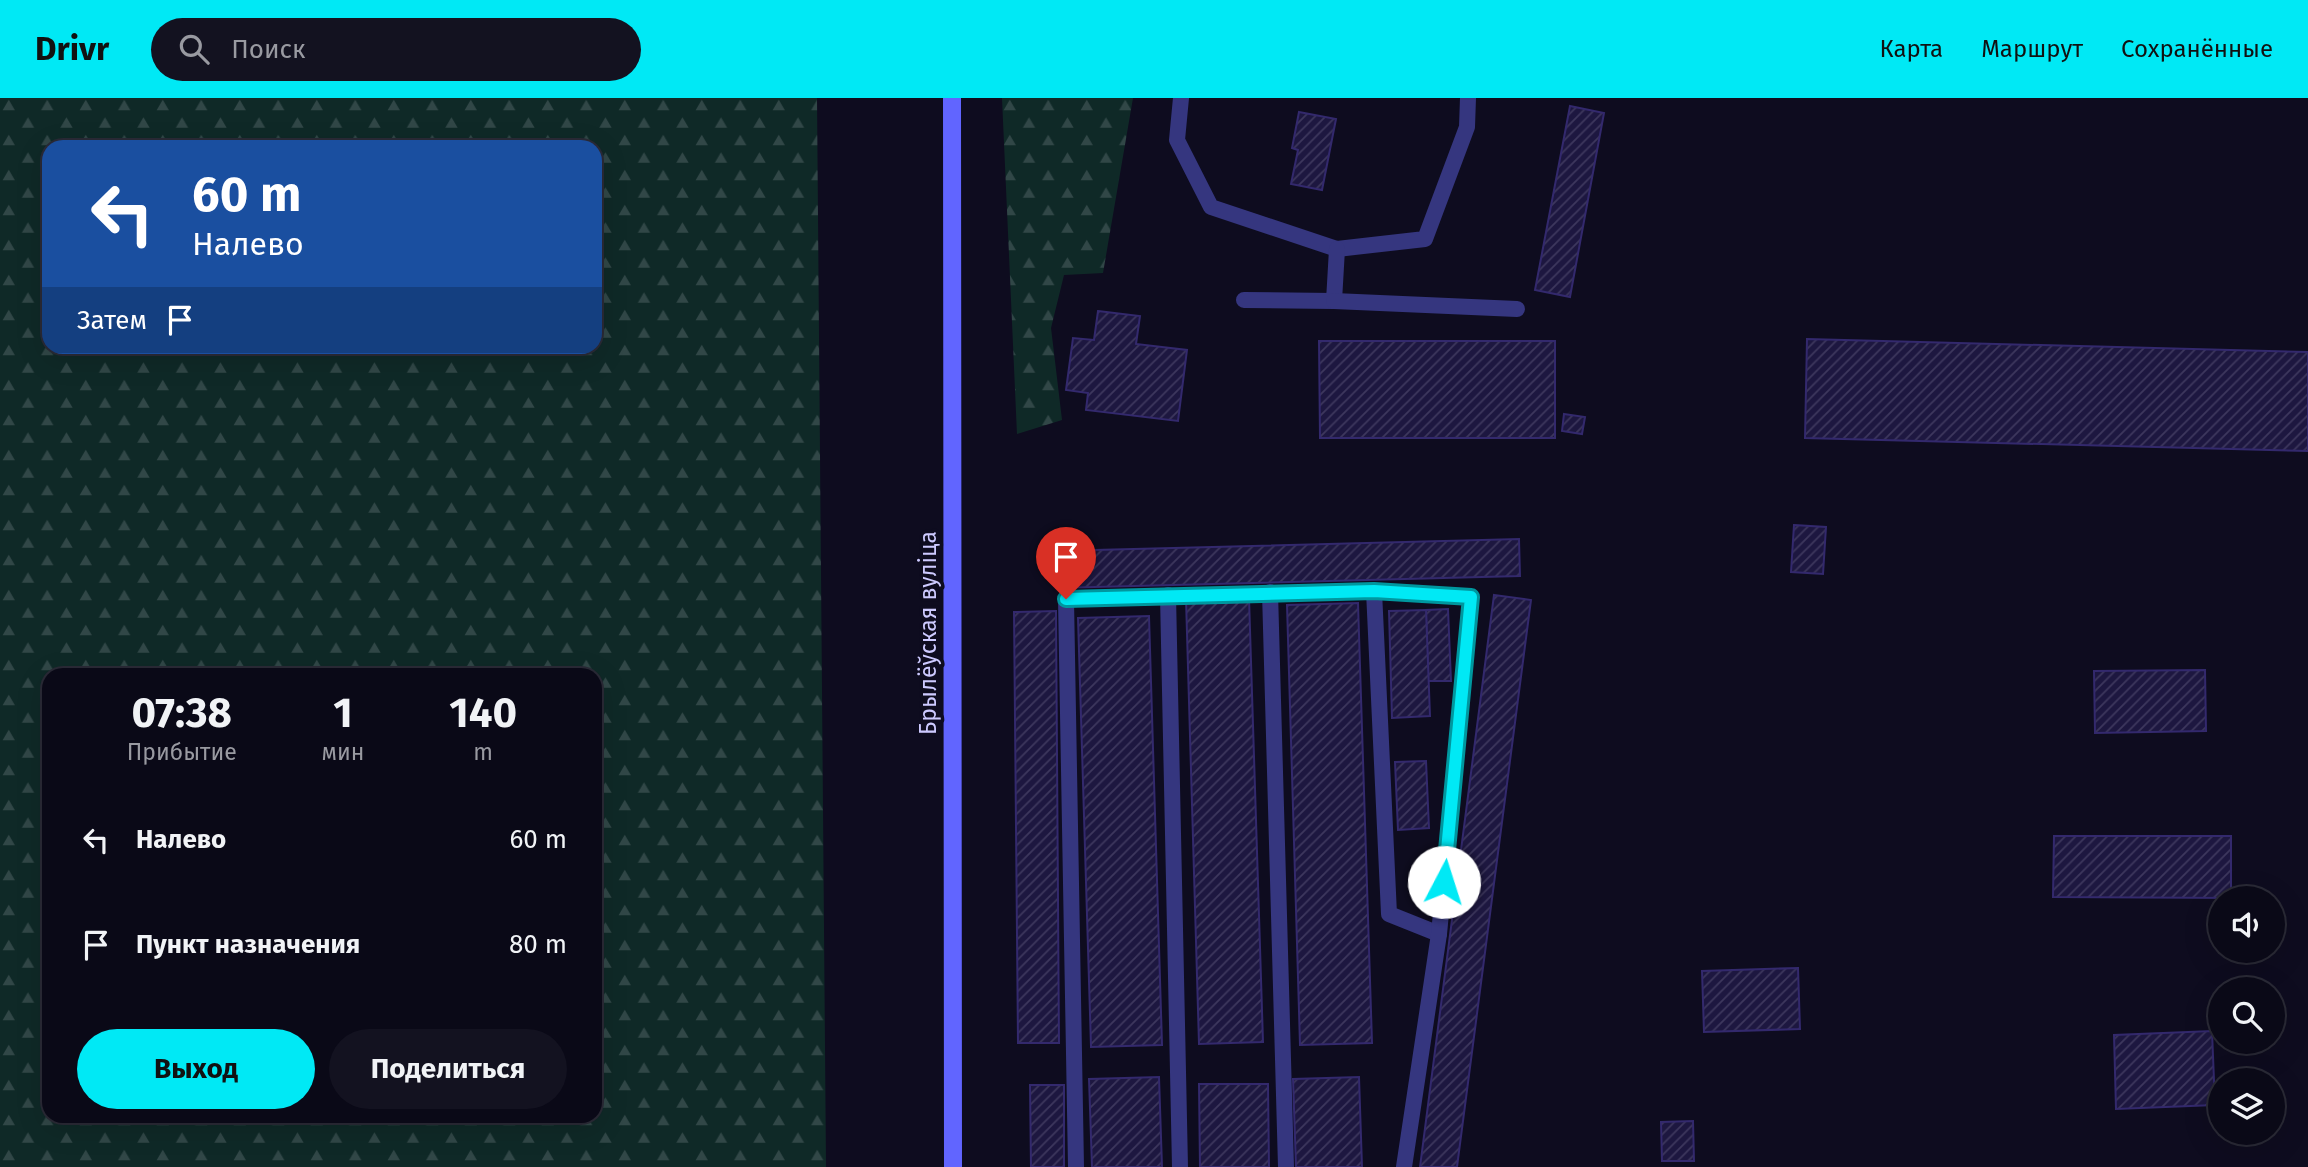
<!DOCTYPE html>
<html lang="ru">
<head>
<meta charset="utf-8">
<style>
  body { margin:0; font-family:"Fira Sans",sans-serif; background:#131220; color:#f1f3f6; height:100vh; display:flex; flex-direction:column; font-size:26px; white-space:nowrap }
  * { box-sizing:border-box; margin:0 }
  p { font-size:23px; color:#999aa1 }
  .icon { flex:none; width:38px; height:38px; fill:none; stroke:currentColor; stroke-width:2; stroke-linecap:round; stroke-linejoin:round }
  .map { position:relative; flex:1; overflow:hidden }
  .sheet { position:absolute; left:42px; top:570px; width:560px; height:455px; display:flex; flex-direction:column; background:#0a0917; border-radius:21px; box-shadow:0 7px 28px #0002,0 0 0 2px #2a2a36 }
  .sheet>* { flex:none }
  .hud { position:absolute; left:42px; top:42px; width:560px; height:214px; border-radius:21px; box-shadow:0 7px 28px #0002,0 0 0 2px #2a2a36; background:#1a4fa0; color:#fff; overflow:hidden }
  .fabs { position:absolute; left:2208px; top:788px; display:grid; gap:14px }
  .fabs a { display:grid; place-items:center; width:77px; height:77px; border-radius:50%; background:#0a0917; box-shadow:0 7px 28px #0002,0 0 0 2px #2a2a36; font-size:35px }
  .pin { position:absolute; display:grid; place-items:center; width:60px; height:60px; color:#fff; margin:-72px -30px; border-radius:50% 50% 50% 0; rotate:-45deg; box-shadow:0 0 7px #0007 }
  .pin .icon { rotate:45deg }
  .me { position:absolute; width:77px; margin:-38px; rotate:5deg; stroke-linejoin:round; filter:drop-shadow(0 0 5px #0008) }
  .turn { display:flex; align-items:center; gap:24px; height:147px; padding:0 35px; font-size:32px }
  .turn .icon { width:91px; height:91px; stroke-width:2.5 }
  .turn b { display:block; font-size:49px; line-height:60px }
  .then { display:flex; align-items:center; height:66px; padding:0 35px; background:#0003; gap:14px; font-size:26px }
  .eta { display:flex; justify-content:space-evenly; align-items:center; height:119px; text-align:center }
  .eta b { font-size:42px; font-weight:700; line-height:49px }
  .button { display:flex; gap:14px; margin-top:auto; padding:14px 35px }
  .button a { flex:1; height:80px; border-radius:42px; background:#00e9f5; color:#111; font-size:28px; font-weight:700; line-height:80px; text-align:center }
  .button a+a { background:#131220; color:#f1f3f6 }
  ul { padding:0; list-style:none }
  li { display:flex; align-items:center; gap:21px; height:105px; padding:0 35px }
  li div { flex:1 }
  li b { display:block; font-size:26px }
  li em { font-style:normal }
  header { display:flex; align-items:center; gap:42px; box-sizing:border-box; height:98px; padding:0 35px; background:#00e9f5; color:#111 }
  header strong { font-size:33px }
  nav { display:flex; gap:38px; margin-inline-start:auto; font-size:24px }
  .search { width:490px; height:63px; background:#131220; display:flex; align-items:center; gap:18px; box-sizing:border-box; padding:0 24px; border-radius:38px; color:#999aa1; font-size:26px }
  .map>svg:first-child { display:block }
</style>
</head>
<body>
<header>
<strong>Drivr</strong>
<div class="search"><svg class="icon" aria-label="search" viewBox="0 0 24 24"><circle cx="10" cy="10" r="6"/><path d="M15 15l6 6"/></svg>Поиск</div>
<nav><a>Карта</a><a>Маршрут</a><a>Сохранённые</a></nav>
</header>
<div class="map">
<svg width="2308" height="1069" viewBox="0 0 2308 1069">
  <defs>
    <pattern id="forest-firs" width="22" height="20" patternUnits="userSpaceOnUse" patternTransform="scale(1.75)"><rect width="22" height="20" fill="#0f2927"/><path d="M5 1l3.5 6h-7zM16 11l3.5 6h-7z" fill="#314747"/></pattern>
    <pattern id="building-hatch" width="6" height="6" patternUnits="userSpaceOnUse" patternTransform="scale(1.75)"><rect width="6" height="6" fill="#1d1740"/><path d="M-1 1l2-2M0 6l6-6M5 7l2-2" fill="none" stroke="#3d375d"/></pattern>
  </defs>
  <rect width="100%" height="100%" fill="#0e0c1f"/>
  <g fill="url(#forest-firs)" fill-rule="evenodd">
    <path d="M0 0H817L826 1069H0ZM49 49H595V248H49ZM49 578H595V1018H49Z"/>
    <polygon points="1002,0 1133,0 1103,175 1064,177 1051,230 1062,322 1017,336"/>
  </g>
  <g fill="url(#building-hatch)" stroke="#33296d" stroke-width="2">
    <polygon points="1570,8 1604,15 1570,199 1535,192"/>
    <polygon points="1299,14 1336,21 1322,92 1291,86 1298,52 1292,50"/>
    <polygon points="1098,213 1140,218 1136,246 1187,252 1178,323 1086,312 1088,295 1066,292 1073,240 1094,242"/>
    <polygon points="1807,241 2308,254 2308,353 1805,340"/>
    <polygon points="1319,243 1555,243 1555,340 1320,340"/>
    <polygon points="1564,316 1585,319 1582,336 1562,333"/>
    <polygon points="1794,427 1826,429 1823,476 1791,474"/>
    <polygon points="1519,441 1520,478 1056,490 1055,453"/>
    <polygon points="1494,497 1531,502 1457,1069 1420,1069"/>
    <polygon points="1249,500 1263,944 1199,946 1186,501"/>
    <polygon points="1358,505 1372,945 1300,947 1287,507"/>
    <polygon points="1448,511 1451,583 1428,583 1426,512"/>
    <polygon points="1426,512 1430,618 1392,620 1389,513"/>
    <polygon points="1056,513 1059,945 1018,945 1014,514"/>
    <polygon points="1149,518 1162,947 1091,949 1078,520"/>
    <polygon points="2205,572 2206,633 2095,635 2094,573"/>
    <polygon points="1426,663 1429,730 1398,732 1395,664"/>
    <polygon points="2054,738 2231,738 2231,800 2053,799"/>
    <polygon points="1798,870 1800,931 1704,934 1702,873"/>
    <polygon points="2212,933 2215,1007 2116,1011 2114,937"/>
    <polygon points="1159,979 1162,1069 1092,1069 1089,981"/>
    <polygon points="1359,979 1362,1069 1296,1069 1293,981"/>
    <polygon points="1199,986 1268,986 1269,1069 1200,1069"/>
    <polygon points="1030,987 1064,987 1064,1069 1031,1069"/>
    <polygon points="1693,1023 1694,1063 1662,1063 1661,1024"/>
  </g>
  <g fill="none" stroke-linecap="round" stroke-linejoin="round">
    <g stroke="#35367f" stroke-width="16">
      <polyline points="1181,0 1177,42 1211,109 1337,151 1425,141 1467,29 1468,0"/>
      <polyline points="1244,202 1334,203 1337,151"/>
      <polyline points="1334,203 1517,211"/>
      <polyline points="1374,493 1389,816 1439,836"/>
      <polyline points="1270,494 1286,1069"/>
      <polyline points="1168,497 1180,1069"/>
      <polyline points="1076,1069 1066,501 1374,493 1471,499 1439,836 1404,1069"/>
    </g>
    <polyline stroke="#6165ff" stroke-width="18" points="952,0 953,1069"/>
  </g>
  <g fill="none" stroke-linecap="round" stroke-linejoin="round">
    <g stroke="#00979f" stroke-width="18">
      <polyline id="route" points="1066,501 1374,493 1471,499 1444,784"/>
    </g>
    <use href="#route" stroke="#00e9f5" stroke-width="12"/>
  </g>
  <g text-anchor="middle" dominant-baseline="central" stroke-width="7" stroke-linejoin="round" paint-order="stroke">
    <g font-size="23" fill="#cdcaff" stroke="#0e0c1f">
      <text transform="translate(928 535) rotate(-90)">Брылёўская вуліца</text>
    </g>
  </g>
</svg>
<div class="fabs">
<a><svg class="icon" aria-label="sound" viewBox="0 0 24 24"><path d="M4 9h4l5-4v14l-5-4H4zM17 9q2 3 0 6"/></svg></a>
<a><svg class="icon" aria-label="search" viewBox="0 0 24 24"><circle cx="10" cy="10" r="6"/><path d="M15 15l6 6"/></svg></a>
<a><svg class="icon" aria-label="layers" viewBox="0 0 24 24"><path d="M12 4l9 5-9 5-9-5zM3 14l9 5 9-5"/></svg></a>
</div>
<div class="pin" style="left:1066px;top:501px;background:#d93025"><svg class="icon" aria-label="arrive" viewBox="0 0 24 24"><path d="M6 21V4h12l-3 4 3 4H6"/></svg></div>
<svg class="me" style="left:1444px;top:784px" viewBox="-20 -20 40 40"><circle r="19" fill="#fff"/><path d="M0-13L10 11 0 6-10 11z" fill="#00e9f5"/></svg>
<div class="hud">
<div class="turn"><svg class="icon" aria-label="left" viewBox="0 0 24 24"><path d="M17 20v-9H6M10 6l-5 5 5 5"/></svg><div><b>60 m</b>Налево</div></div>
<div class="then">Затем<svg class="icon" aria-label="arrive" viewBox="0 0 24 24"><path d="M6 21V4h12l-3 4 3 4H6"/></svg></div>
</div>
<section class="sheet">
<div class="eta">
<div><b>07:38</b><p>Прибытие</p></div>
<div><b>1</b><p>мин</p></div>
<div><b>140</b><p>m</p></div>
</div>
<ul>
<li><svg class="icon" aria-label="left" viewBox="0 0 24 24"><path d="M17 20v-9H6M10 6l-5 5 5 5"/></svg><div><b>Налево</b></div><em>60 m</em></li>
<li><svg class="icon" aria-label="arrive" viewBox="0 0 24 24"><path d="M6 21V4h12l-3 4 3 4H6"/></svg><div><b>Пункт назначения</b></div><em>80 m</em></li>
</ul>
<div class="button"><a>Выход</a><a>Поделиться</a></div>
</section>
</div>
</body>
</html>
